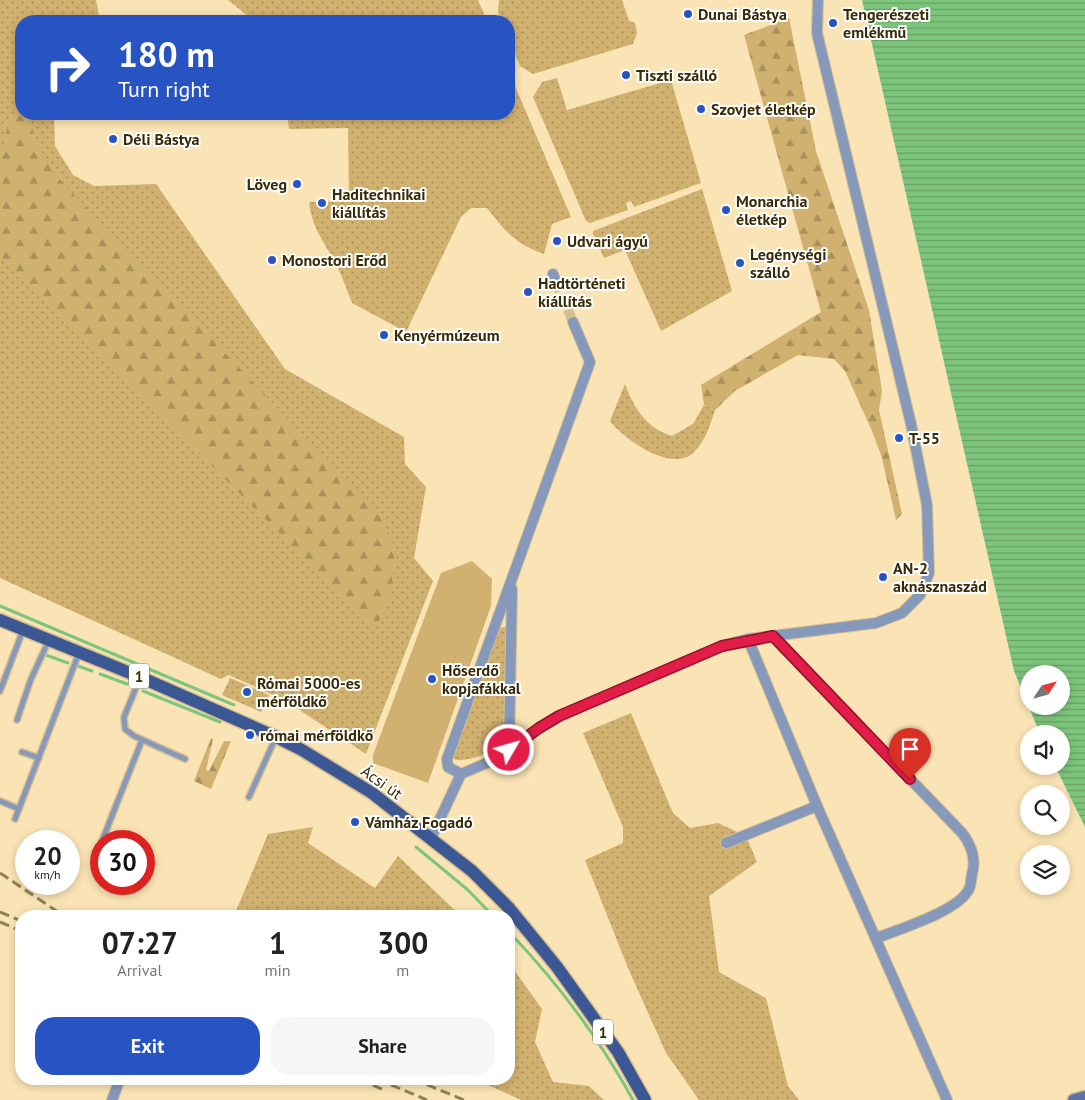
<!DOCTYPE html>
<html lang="en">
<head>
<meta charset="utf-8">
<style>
  body { margin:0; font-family:"PT Sans",sans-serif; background:#f6f6f6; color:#222; height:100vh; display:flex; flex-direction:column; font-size:19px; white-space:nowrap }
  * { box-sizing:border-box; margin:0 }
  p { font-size:16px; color:#767676 }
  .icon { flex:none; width:28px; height:28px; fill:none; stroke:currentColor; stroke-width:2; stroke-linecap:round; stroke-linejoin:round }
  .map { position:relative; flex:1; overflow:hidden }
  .side { position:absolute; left:15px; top:910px; width:500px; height:175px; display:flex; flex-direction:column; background:#fff; border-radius:20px; box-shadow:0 2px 8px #0003 }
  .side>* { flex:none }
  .top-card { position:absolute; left:15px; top:15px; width:500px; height:105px; border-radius:20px; box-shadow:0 2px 8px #0003; background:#2853c2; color:#fff; overflow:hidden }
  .needle { width:32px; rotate:54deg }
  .buttons { position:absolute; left:1020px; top:665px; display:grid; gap:10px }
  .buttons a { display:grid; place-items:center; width:50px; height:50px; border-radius:50%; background:#fff; box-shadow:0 2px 8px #0003; font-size:25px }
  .speed { position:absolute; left:15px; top:830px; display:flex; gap:10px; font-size:25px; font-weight:700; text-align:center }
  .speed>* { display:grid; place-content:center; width:65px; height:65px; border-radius:50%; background:#fff; box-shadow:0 2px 8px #0003; line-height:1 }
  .speed small { font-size:12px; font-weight:400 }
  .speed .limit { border:8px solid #d22; background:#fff; color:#111 }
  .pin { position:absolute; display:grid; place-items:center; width:42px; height:42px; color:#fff; margin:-51px -21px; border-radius:50% 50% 50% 0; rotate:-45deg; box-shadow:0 0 5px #0007 }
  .pin .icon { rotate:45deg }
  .me { position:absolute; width:55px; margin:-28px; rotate:52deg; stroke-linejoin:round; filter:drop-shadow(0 0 4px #0008) }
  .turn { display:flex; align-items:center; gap:18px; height:105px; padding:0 20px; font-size:22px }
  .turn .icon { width:65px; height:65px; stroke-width:2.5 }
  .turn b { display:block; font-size:35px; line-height:42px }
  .eta { display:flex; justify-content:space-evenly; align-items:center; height:85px; text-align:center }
  .eta b { font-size:30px; font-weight:700; line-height:35px }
  .action { display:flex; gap:10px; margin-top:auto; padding:10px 20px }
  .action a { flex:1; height:58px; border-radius:20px; background:#2853c2; color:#fff; font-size:20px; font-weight:700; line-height:58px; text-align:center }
  .action a+a { background:#f6f6f6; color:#222 }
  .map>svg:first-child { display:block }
</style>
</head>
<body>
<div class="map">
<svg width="1085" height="1100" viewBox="0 0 1085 1100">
  <defs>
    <pattern id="grass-dots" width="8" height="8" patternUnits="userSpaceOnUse" patternTransform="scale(1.25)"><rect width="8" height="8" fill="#d1b170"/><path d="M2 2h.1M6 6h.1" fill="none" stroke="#ab905a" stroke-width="1.8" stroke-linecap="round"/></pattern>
    <pattern id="forest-firs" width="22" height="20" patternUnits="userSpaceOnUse" patternTransform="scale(1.25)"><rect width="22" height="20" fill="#d1b170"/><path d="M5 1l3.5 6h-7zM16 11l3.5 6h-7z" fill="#ab905a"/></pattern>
    <pattern id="water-rules" width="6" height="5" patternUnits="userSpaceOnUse" patternTransform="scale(1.25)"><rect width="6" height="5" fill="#7dc57d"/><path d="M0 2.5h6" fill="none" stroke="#67a064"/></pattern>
  </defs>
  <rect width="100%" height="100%" fill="#fae3b4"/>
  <g fill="url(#grass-dots)">
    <polygon points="0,0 96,0 100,21 21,21 21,114 54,114 55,146 73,175 94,186 156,184 285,369 404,437 405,464 426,487 414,558 433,581 366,754 286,701 229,675 221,679 0,578"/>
    <polygon points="228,0 478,0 487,21 254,21"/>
    <polygon points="499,0 622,0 629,21 635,23 637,33 633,44 533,74 520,66 509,38 509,21 502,21 498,12"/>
    <path d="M509 72 571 217 552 224 544 254C514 243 506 232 487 208H471L461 217 406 332 352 303C347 291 343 278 337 266 325 243 312 229 309 202L349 201 348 128 289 129 287 114H509Z"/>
    <polygon points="557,78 567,110 671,80 701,183 634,207 631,201 626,203 628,210 590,223 586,221 533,97 542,82"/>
    <polygon points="702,189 732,291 661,331 625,250 604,258 593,234 593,231"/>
    <path d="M625 384C634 408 646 428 672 436L693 424 704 405 715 410C710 425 706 440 694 452 672 474 624 439 610 421Z"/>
    <path d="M507 627 503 741C493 753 468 763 453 759L451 755 498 628Z"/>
    <polygon points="230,678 269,695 261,712 222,695"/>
    <polygon points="631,713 673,813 690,828 718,823 746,836 757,862 709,896 719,972 766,998 788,1086 799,1100 699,1100 666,1053 628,968 585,860 623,843 623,827 583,733"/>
    <polygon points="313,827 308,843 375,888 398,856 461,916 234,916 268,834"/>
    <polygon points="509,963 542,1009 535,1042 553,1082 589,1086 604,1100 521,1100 475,1079 509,1079"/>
  </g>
  <g fill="url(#forest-firs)">
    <polygon points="789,18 816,151 869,310 882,391 879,410 902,514 896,520 882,458 872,431 845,371 834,359 798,355 735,391 715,410 704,405 701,385 821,312 744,35"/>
    <polygon points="10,114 28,117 39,147 51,170 382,518 395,548 390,601 375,628 0,255 0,147 4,143"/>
    <polygon points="211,738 213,739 206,770 209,771 224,741 231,741 211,789 194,781"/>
  </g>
  <polygon fill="#d1b170" points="472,561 492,579 491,606 428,783 373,763 373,755 441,573"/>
  <path fill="url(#water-rules)" fill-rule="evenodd" d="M862 0H1085V827L1055 766H1061V734H1040L1014 671ZM1029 674H1061V706H1029Z"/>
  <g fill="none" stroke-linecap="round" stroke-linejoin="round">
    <g stroke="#7dc57d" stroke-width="3">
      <polyline points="0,606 234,705"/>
      <polyline points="46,655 68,663"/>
      <polyline points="78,666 92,671"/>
      <polyline points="100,674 127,684"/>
      <polyline points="143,691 220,722"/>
      <polyline points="416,847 468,890 493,916"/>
      <path d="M509 932C558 983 599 1038 633 1100"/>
    </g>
    <polyline stroke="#d4be91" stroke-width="10" stroke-dasharray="10 5" stroke-linecap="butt" points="556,282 573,322"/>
    <g stroke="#d4be91" stroke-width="8">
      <g id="lane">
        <polyline points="140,678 124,717 125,729 134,736 185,759"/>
        <polyline points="0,691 23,630"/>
        <polyline points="17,720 31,679 49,640"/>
        <polyline points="22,752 39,758"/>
        <polyline points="249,797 276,737"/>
        <polyline points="0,801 19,809"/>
        <polyline points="15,819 79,653"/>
        <polyline points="102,841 142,740"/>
      </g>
    </g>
    <g stroke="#d4be91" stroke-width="12">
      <g id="street">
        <polyline points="553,274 556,282"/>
        <path d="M773 636 963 834C972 847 976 859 972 874 971 879 971 885 969 889 959 911 899 929 877 938"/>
        <polyline points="748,639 817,806 947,1100"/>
        <polyline points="509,750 512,589"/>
        <polyline points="461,774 448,767 447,759 590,362 573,322"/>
        <polyline points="431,838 461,774 503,756 539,728 559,716 722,646 748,639 876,623 902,613 920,595 929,573 927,505 911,424 817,33 818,0"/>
        <polyline points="726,843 817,806"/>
        <polyline points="112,1100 120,1079"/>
      </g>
    </g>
    <g stroke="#d4be91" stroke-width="15">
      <polyline id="secondary" points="1074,1100 1085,1097"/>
    </g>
    <g stroke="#d4be91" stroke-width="15">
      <polyline id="primary" points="0,620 140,677 276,737 302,750 372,793 472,871 509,908 557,967 618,1052 645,1100"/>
    </g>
    <use href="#lane" stroke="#8799bb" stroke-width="5"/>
    <use href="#street" stroke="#8799bb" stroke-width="10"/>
    <use href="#secondary" stroke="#5b73a5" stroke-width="12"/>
    <use href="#primary" stroke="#3b5794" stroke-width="12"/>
    <g stroke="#938057" stroke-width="3" stroke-dasharray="10 5" stroke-linecap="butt">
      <polyline points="0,873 64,916"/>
      <polyline points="0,912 21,921"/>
      <polyline points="0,922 21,931"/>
      <polyline points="359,1079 384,1090"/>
      <polyline points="377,1079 427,1100"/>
      <polyline points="413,1079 464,1100"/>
    </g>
  </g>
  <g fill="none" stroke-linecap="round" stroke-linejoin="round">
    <g stroke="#92132f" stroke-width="12">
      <polyline id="route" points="509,750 539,728 559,716 722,646 773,636 910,779"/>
    </g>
    <use href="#route" stroke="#e11d48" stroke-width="9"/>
  </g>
  <g fill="#2853c2" stroke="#fff" stroke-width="2">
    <circle cx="688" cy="14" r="5"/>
    <circle cx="833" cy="23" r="5"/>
    <circle cx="626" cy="75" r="5"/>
    <circle cx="701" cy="109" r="5"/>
    <circle cx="113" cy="139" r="5"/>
    <circle cx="297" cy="184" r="5"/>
    <circle cx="322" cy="203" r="5"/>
    <circle cx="726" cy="210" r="5"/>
    <circle cx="557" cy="241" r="5"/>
    <circle cx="272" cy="260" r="5"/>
    <circle cx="740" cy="263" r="5"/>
    <circle cx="528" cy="292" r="5"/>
    <circle cx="384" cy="335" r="5"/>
    <circle cx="899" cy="438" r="5"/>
    <circle cx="883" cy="577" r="5"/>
    <circle cx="432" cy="679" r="5"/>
    <circle cx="247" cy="692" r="5"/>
    <circle cx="250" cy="735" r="5"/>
    <circle cx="355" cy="822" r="5"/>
  </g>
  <g text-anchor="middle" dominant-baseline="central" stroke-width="4" stroke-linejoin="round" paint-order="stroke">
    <g fill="#fff" stroke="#756b51" stroke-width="1">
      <rect x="129" y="663.5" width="20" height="25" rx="4"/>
      <rect x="593" y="1019.5" width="20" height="25" rx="4"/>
    </g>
    <g font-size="15" font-weight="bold" fill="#3a2b07">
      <text x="139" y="676">1</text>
      <text x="603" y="1032">1</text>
    </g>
    <g font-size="16" font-weight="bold" fill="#3a2b07" stroke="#fff" text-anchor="start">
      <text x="698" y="14">Dunai Bástya</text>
      <text x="843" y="14">Tengerészeti<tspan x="843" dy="18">emlékmű</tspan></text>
      <text x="636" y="75">Tiszti szálló</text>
      <text x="711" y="109">Szovjet életkép</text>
      <text x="123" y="139">Déli Bástya</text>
      <text x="287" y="184" text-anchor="end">Löveg</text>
      <text x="332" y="194">Haditechnikai<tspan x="332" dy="18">kiállítás</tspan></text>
      <text x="736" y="201">Monarchia<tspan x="736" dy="18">életkép</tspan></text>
      <text x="567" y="241">Udvari ágyú</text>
      <text x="750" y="254">Legénységi<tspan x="750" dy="18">szálló</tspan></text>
      <text x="282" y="260">Monostori Erőd</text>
      <text x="538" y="283">Hadtörténeti<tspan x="538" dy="18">kiállítás</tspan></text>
      <text x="394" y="335">Kenyérmúzeum</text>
      <text x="909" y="438">T-55</text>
      <text x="893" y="568">AN-2<tspan x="893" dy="18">aknásznaszád</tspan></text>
      <text x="442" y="670">Hőserdő<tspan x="442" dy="18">kopjafákkal</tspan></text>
      <text x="257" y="683">Római 5000-es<tspan x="257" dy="18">mérföldkő</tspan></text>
      <text x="260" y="735">római mérföldkő</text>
      <text x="365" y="822">Vámház Fogadó</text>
    </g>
    <g font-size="16" fill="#3a2b07" stroke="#fff">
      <text transform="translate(382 782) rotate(35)">Ácsi út</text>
    </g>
  </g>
</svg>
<div class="buttons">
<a><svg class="needle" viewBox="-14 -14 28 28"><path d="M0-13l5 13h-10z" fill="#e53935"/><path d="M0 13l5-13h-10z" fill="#767676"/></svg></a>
<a><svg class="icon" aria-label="sound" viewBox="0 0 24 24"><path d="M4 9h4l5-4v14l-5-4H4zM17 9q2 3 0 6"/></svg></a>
<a><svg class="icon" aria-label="search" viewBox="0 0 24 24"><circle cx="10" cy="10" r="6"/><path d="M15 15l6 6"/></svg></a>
<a><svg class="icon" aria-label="layers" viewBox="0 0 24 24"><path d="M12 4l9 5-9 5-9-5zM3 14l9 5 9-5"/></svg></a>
</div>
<div class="speed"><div>20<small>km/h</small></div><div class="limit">30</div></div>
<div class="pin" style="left:910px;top:779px;background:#d93025"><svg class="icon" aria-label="arrive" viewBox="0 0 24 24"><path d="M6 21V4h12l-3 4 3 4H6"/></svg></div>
<svg class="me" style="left:509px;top:750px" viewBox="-20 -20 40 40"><circle r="17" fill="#e11d48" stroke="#fff" stroke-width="3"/><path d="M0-11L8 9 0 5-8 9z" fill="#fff"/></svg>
<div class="top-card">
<div class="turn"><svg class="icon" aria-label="right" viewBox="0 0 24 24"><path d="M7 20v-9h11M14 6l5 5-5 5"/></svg><div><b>180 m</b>Turn right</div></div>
</div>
<section class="side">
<div class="eta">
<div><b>07:27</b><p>Arrival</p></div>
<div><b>1</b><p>min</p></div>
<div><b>300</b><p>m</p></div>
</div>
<div class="action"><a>Exit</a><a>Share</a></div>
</section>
</div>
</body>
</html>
